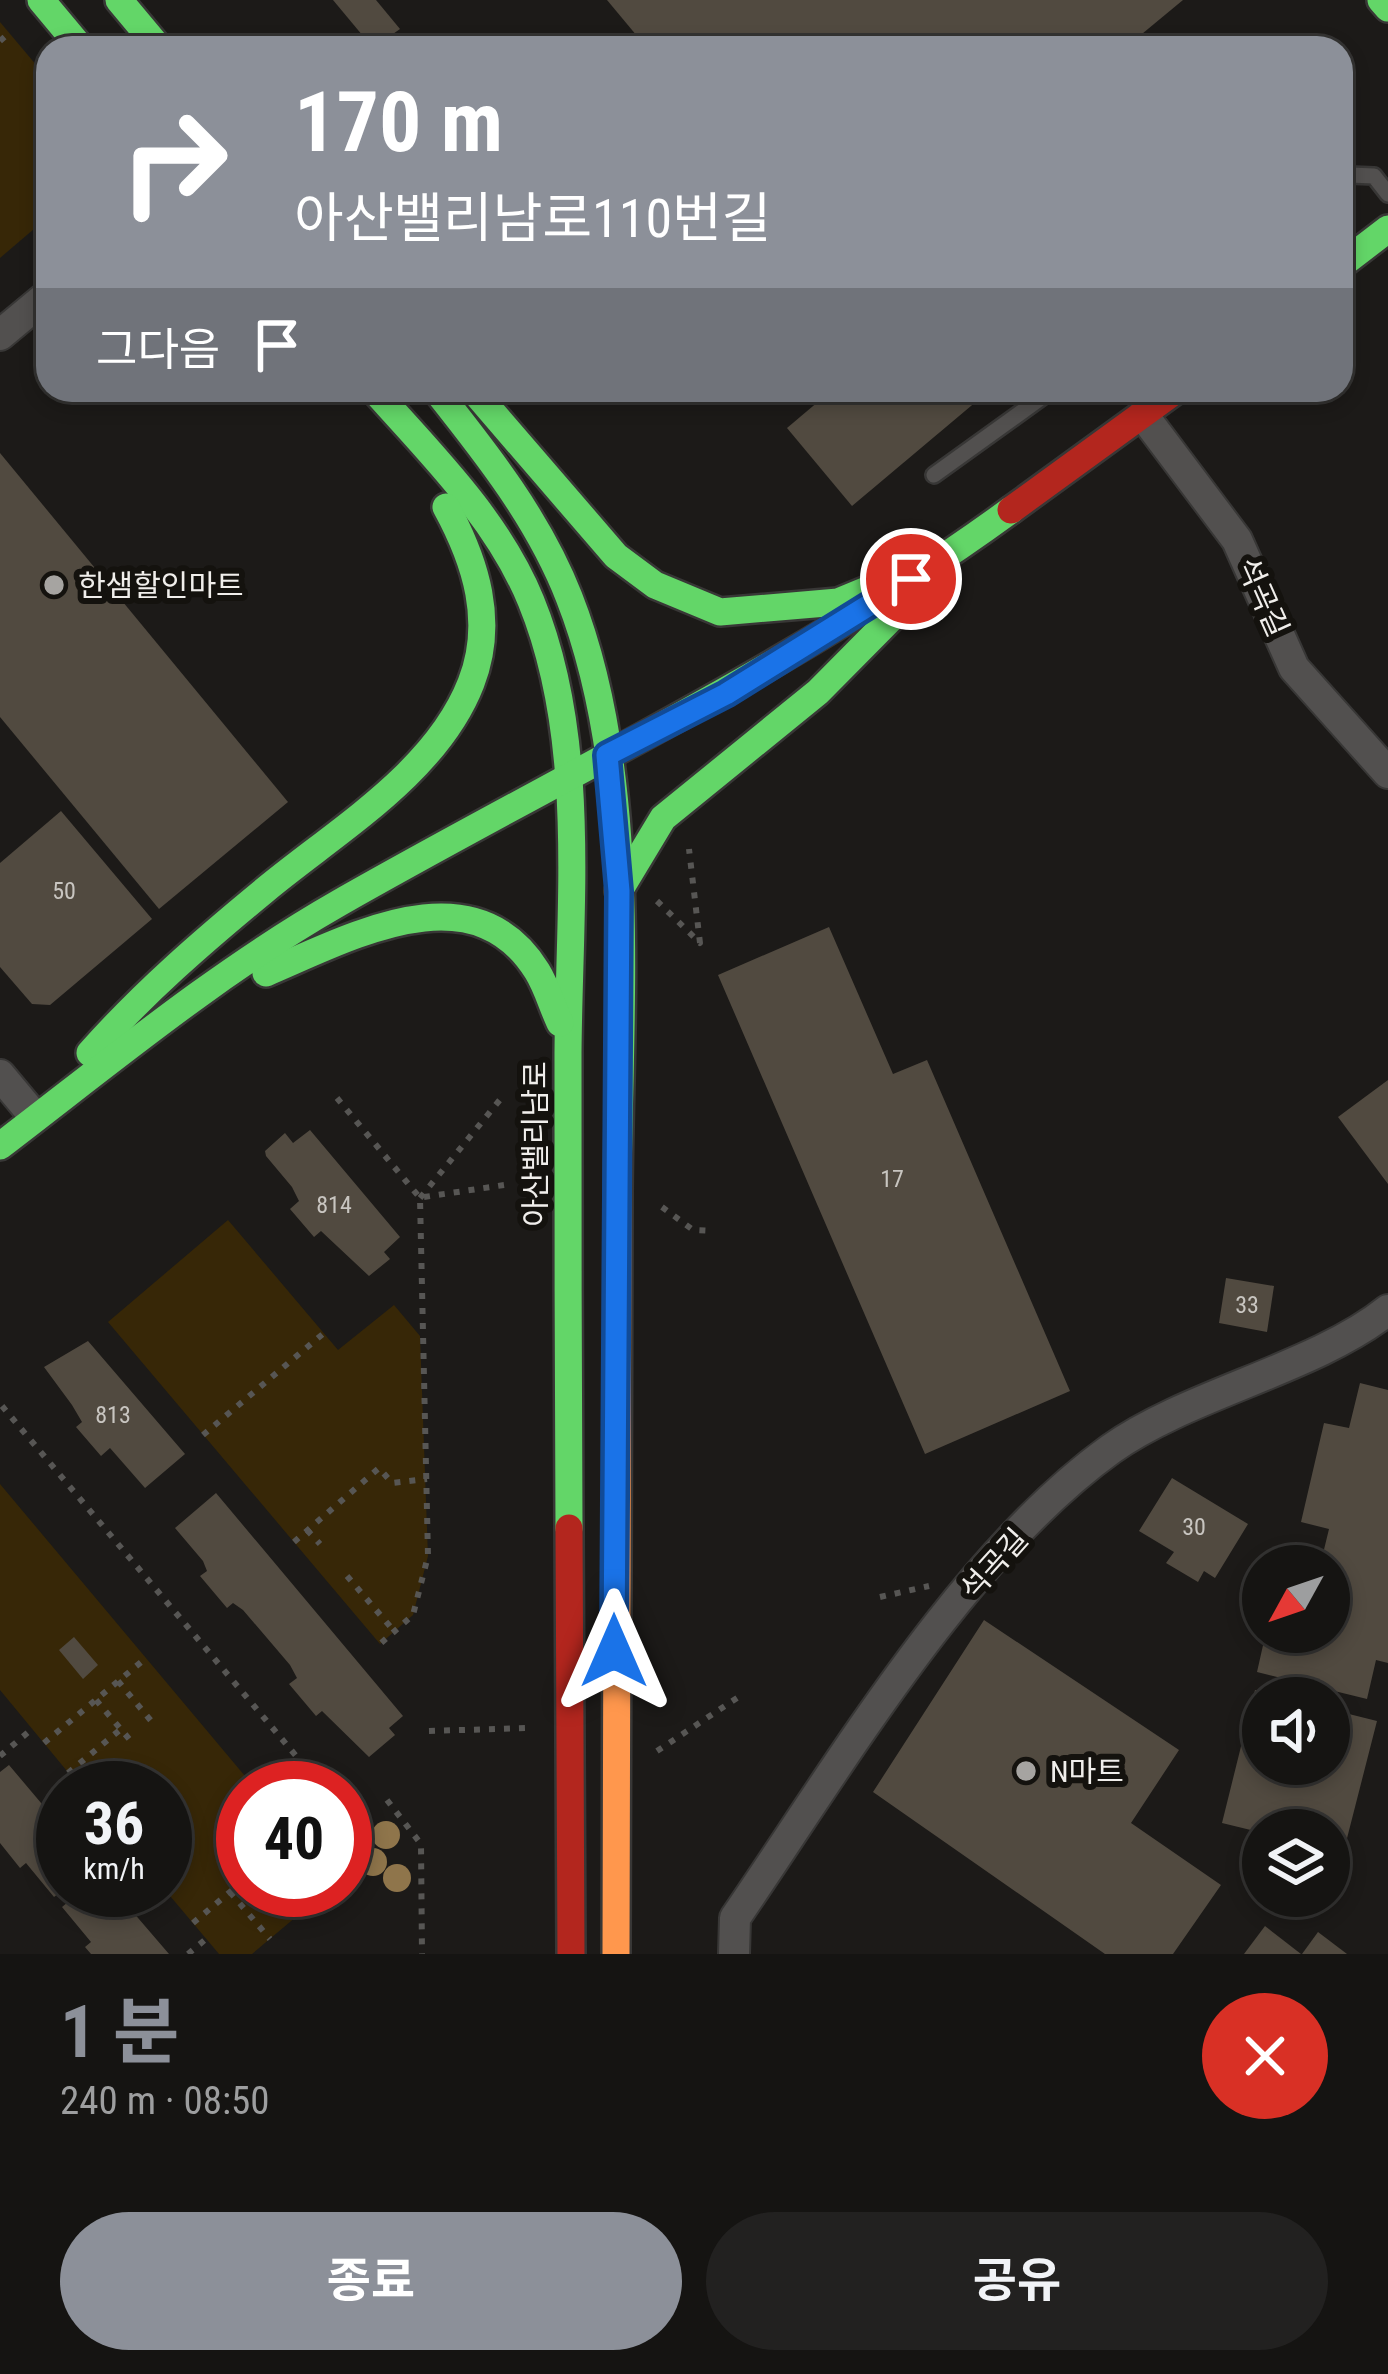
<!DOCTYPE html>
<html lang="ko">
<head>
<meta charset="utf-8">
<style>
  body { margin:0; font-family:"Roboto Condensed","Noto Sans KR",sans-serif; background:#222120; color:#f1f3f6; height:100vh; display:flex; flex-direction:column; font-size:45px; white-space:nowrap }
  * { box-sizing:border-box; margin:0 }
  p { font-size:39px; color:#9d9e9f }
  .icon { flex:none; width:66px; height:66px; fill:none; stroke:currentColor; stroke-width:2; stroke-linecap:round; stroke-linejoin:round }
  .map { position:relative; height:1954px; overflow:hidden }
  .sheet { display:flex; flex-direction:column; background:#151412; flex:1 }
  .sheet>* { flex:none }
  .guide { position:absolute; left:36px; top:36px; width:1317px; height:366px; border-radius:36px; box-shadow:0 6px 18px #0003,0 0 0 3px #343332; background:#8c9099; color:#fff; overflow:hidden }
  .needle { width:78px; rotate:230deg }
  .tools { position:absolute; left:1242px; top:1545px; display:grid; gap:24px }
  .tools a { display:grid; place-items:center; width:108px; height:108px; border-radius:50%; background:#151412; box-shadow:0 6px 18px #0003,0 0 0 3px #343332; font-size:60px }
  .speed { position:absolute; left:36px; top:1761px; display:flex; gap:24px; font-size:60px; font-weight:700; text-align:center }
  .speed>* { display:grid; place-content:center; width:156px; height:156px; border-radius:50%; background:#151412; box-shadow:0 6px 18px #0003,0 0 0 3px #343332; line-height:1 }
  .speed small { font-size:30px; font-weight:400 }
  .speed .limit { border:18px solid #d22; background:#fff; color:#111 }
  .pin { position:absolute; display:grid; place-items:center; width:102px; height:102px; color:#fff; margin:-51px; border:6px solid #fff; border-radius:50%; box-shadow:0 3px 12px #0007 }
  .me { position:absolute; width:132px; margin:-66px; rotate:0deg; stroke-linejoin:round; filter:drop-shadow(0 0 9px #0008) }
  .turn { display:flex; align-items:center; gap:42px; height:252px; padding:0 60px; font-size:54px }
  .turn .icon { width:156px; height:156px; stroke-width:2.5 }
  .turn b { display:block; font-size:84px; line-height:102px }
  .then { display:flex; align-items:center; height:114px; padding:0 60px; background:#0003; gap:24px; font-size:45px }
  .round { display:grid; place-items:center; flex:none; width:126px; height:126px; border-radius:63px; background:#222120 }
  .headline { display:flex; align-items:center; justify-content:space-between; height:204px; padding:0 60px }
  h1 { font-size:72px; font-weight:700; line-height:90px; color:#8c9099 }
  .primary-button { display:flex; gap:24px; margin-top:auto; padding:24px 60px }
  .primary-button a { flex:1; height:138px; border-radius:72px; background:#8c9099; color:#fff; font-size:48px; font-weight:700; line-height:138px; text-align:center }
  .primary-button a+a { background:#222120; color:#f1f3f6 }
  .map>svg:first-child { display:block }
</style>
</head>
<body>
<div class="map">
<svg width="1388" height="1954" viewBox="0 0 1388 1954">
  <rect width="100%" height="100%" fill="#1c1a18"/>
  <g fill="#372707">
    <polygon points="0,22 48,79 48,217 0,258"/>
    <polygon points="228,1220 338,1350 394,1305 420,1336 428,1556 413,1615 380,1644 108,1322"/>
    <polygon points="0,1484 255,1788 243,1788 243,1890 328,1890 252,1954 219,1954 165,1890 165,1788 81,1788 0,1690"/>
  </g>
  <g fill="#514a40">
    <polygon points="333,0 376,0 400,29 373,48"/>
    <polygon points="607,0 1183,0 1125,48 647,48"/>
    <polygon points="832,390 990,390 852,506 787,428"/>
    <polygon points="0,453 288,802 159,909 0,717"/>
    <polygon points="61,811 152,919 50,1005 32,1004 0,967 0,863"/>
    <polygon points="829,927 893,1074 927,1060 1070,1391 925,1454 718,975"/>
    <polygon points="1388,1080 1388,1184 1338,1117"/>
    <polygon points="310,1130 400,1237 384,1252 390,1259 369,1276 321,1231 314,1237 290,1209 299,1201 292,1187 266,1156 265,1151 285,1133 293,1143"/>
    <polygon points="1226,1278 1274,1286 1267,1332 1219,1323"/>
    <polygon points="88,1341 185,1454 145,1488 110,1448 101,1456 76,1427 82,1422 72,1405 44,1367"/>
    <polygon points="1360,1383 1388,1390 1388,1663 1376,1660 1367,1699 1257,1672 1266,1632 1329,1632 1329,1566 1320,1566 1329,1529 1301,1522 1324,1423 1349,1428"/>
    <polygon points="1172,1478 1248,1524 1215,1578 1204,1571 1198,1582 1166,1563 1174,1552 1139,1531"/>
    <polygon points="216,1493 403,1716 389,1728 395,1735 369,1757 322,1711 316,1716 289,1684 297,1678 290,1665 243,1610 233,1603 227,1608 200,1576 207,1571 203,1561 175,1528"/>
    <polygon points="984,1620 1179,1750 1131,1823 1221,1885 1173,1954 1105,1954 873,1792"/>
    <polygon points="74,1637 98,1665 83,1679 59,1650"/>
    <polygon points="1255,1690 1281,1696 1263,1698 1263,1764 1329,1764 1329,1709 1377,1721 1343,1854 1329,1850 1329,1830 1263,1833 1222,1823"/>
    <polygon points="9,1765 63,1829 63,1890 114,1890 169,1954 91,1954 85,1947 91,1942 62,1907 68,1902 59,1893 54,1897 26,1863 20,1868 0,1843 0,1772"/>
    <polygon points="1265,1926 1301,1954 1244,1954"/>
    <polygon points="1318,1932 1347,1954 1302,1954"/>
  </g>
  <g fill="none" stroke-linecap="round" stroke-linejoin="round">
    <g stroke="#383736" stroke-width="20">
      <g id="lane">
        <polyline points="1341,181 1350,175 1374,176 1388,194"/>
        <polyline points="934,475 1052,390"/>
      </g>
    </g>
    <g stroke="#383736" stroke-width="34">
      <g id="street">
        <polyline points="0,335 48,295"/>
        <polyline points="1143,415 1237,540 1294,668 1388,773"/>
        <polyline points="0,1075 35,1117"/>
        <path d="M734 1954 735 1918C838 1768 962 1556 1111 1449 1188 1394 1316 1368 1388 1310"/>
      </g>
    </g>
    <g stroke="#383736" stroke-width="32">
      <g id="fast">
        <polyline points="41,0 81,48"/>
        <polyline points="119,0 159,48"/>
        <polyline points="1381,0 1388,8"/>
        <polyline points="1341,265 1388,229"/>
        <path d="M374 390C432 455 498 520 531 601 588 740 569 907 568 1053 567 1211 569 1370 569 1528"/>
        <path d="M436 390C487 454 539 520 569 597 640 777 619 1005 618 1195"/>
        <polyline points="473,390 616,556 655,585 720,612 838,602 867,590"/>
        <polyline points="619,891 663,818 818,692 919,590"/>
        <path d="M266 973C349 938 473 868 537 971 547 987 552 1006 560 1023"/>
        <path d="M90 1053C143 993 203 941 265 890 336 831 436 773 471 683 495 622 476 562 446 507"/>
        <path d="M0 1146C110 1062 218 972 339 903 565 774 800 664 1011 510"/>
      </g>
    </g>
    <g stroke="#383736" stroke-width="32">
      <polyline id="slow" points="616,1954 618,1195"/>
    </g>
    <g stroke="#383736" stroke-width="32">
      <g id="jam">
        <polyline points="1011,510 1176,390"/>
        <polyline points="569,1528 571,1954"/>
      </g>
    </g>
    <g stroke="#575654" stroke-width="6" stroke-dasharray="6 9" stroke-linecap="butt">
      <polyline points="0,41 9,33"/>
      <polyline points="657,901 700,943 689,849"/>
      <polyline points="337,1098 420,1198 428,1556 413,1615 380,1644"/>
      <polyline points="424,1197 504,1185"/>
      <polyline points="420,1198 503,1096"/>
      <polyline points="662,1207 693,1230 714,1231"/>
      <polyline points="2,1406 323,1788"/>
      <polyline points="203,1435 324,1333"/>
      <polyline points="307,1530 320,1544"/>
      <polyline points="294,1542 379,1468 392,1483 427,1479"/>
      <polyline points="347,1576 394,1631"/>
      <polyline points="880,1597 929,1586"/>
      <polyline points="118,1681 152,1722"/>
      <polyline points="96,1700 130,1740"/>
      <polyline points="429,1731 528,1728"/>
      <polyline points="44,1743 146,1658"/>
      <polyline points="657,1751 740,1696"/>
      <polyline points="0,1756 32,1729"/>
      <polyline points="68,1773 121,1729"/>
      <polyline points="387,1800 421,1844 422,1954"/>
      <polyline points="345,1814 356,1827"/>
      <polyline points="241,1837 243,1839"/>
      <polyline points="283,1890 302,1912"/>
      <polyline points="230,1892 270,1939"/>
      <polyline points="193,1923 243,1881"/>
      <polyline points="188,1954 206,1939"/>
    </g>
    <use href="#lane" stroke="#52504f" stroke-width="15"/>
    <use href="#street" stroke="#52504f" stroke-width="30"/>
    <use href="#fast" stroke="#63d668" stroke-width="27"/>
    <use href="#slow" stroke="#ff974d" stroke-width="27"/>
    <use href="#jam" stroke="#b3261e" stroke-width="27"/>
  </g>
  <g fill="#8f754b">
    <circle cx="386" cy="1835" r="14"/>
    <circle cx="373" cy="1862" r="14"/>
    <circle cx="397" cy="1878" r="14"/>
  </g>
  <g fill="none" stroke-linecap="round" stroke-linejoin="round">
    <g stroke="#114b97" stroke-width="30">
      <polyline id="route" points="614,1651 619,891 607,755 726,694 911,579"/>
    </g>
    <use href="#route" stroke="#1a73e8" stroke-width="21"/>
  </g>
  <g fill="#a6a4a1" stroke="#14120e" stroke-width="4.5">
    <circle cx="54" cy="585" r="12"/>
    <circle cx="1026" cy="1771" r="12"/>
  </g>
  <g text-anchor="middle" dominant-baseline="central" stroke-width="12" stroke-linejoin="round" paint-order="stroke">
    <g font-size="24" fill="#c8c5c0">
      <text x="64" y="891">50</text>
      <text x="892" y="1179">17</text>
      <text x="334" y="1205">814</text>
      <text x="1247" y="1305">33</text>
      <text x="113" y="1415">813</text>
      <text x="1194" y="1527">30</text>
    </g>
    <g font-size="30" fill="#f0eeeb" stroke="#14120e" text-anchor="start">
      <text x="78" y="585">한샘할인마트</text>
      <text x="1050" y="1771">N마트</text>
    </g>
    <g font-size="30" fill="#f0eeeb" stroke="#14120e">
      <text transform="translate(1263 597) rotate(66)">석곡길</text>
      <text transform="translate(535 1144) rotate(-90)">아산밸리남로</text>
      <text transform="translate(994 1564) rotate(-48)">석곡길</text>
    </g>
  </g>
</svg>
<div class="tools">
<a><svg class="needle" viewBox="-14 -14 28 28"><path d="M0-13l5 13h-10z" fill="#e53935"/><path d="M0 13l5-13h-10z" fill="#9d9e9f"/></svg></a>
<a><svg class="icon" aria-label="sound" viewBox="0 0 24 24"><path d="M4 9h4l5-4v14l-5-4H4zM17 9q2 3 0 6"/></svg></a>
<a><svg class="icon" aria-label="layers" viewBox="0 0 24 24"><path d="M12 4l9 5-9 5-9-5zM3 14l9 5 9-5"/></svg></a>
</div>
<div class="speed"><div>36<small>km/h</small></div><div class="limit">40</div></div>
<div class="pin" style="left:911px;top:579px;background:#d93025"><svg class="icon" aria-label="arrive" viewBox="0 0 24 24"><path d="M6 21V4h12l-3 4 3 4H6"/></svg></div>
<svg class="me" style="left:614px;top:1651px" viewBox="-20 -20 40 40"><path d="M0-17L14 15 0 8-14 15z" fill="#1a73e8" stroke="#fff" stroke-width="4"/></svg>
<div class="guide">
<div class="turn"><svg class="icon" aria-label="right" viewBox="0 0 24 24"><path d="M7 20v-9h11M14 6l5 5-5 5"/></svg><div><b>170 m</b>아산밸리남로110번길</div></div>
<div class="then">그다음<svg class="icon" aria-label="arrive" viewBox="0 0 24 24"><path d="M6 21V4h12l-3 4 3 4H6"/></svg></div>
</div>
</div>
<section class="sheet">
<div class="headline"><div><h1>1 분</h1><p>240 m · 08:50</p></div><a class="round" style="background:#d93025;color:#fff"><svg class="icon" aria-label="close" viewBox="0 0 24 24"><path d="M6 6l12 12M18 6L6 18"/></svg></a></div>
<div class="primary-button"><a>종료</a><a>공유</a></div>
</section>
</body>
</html>
